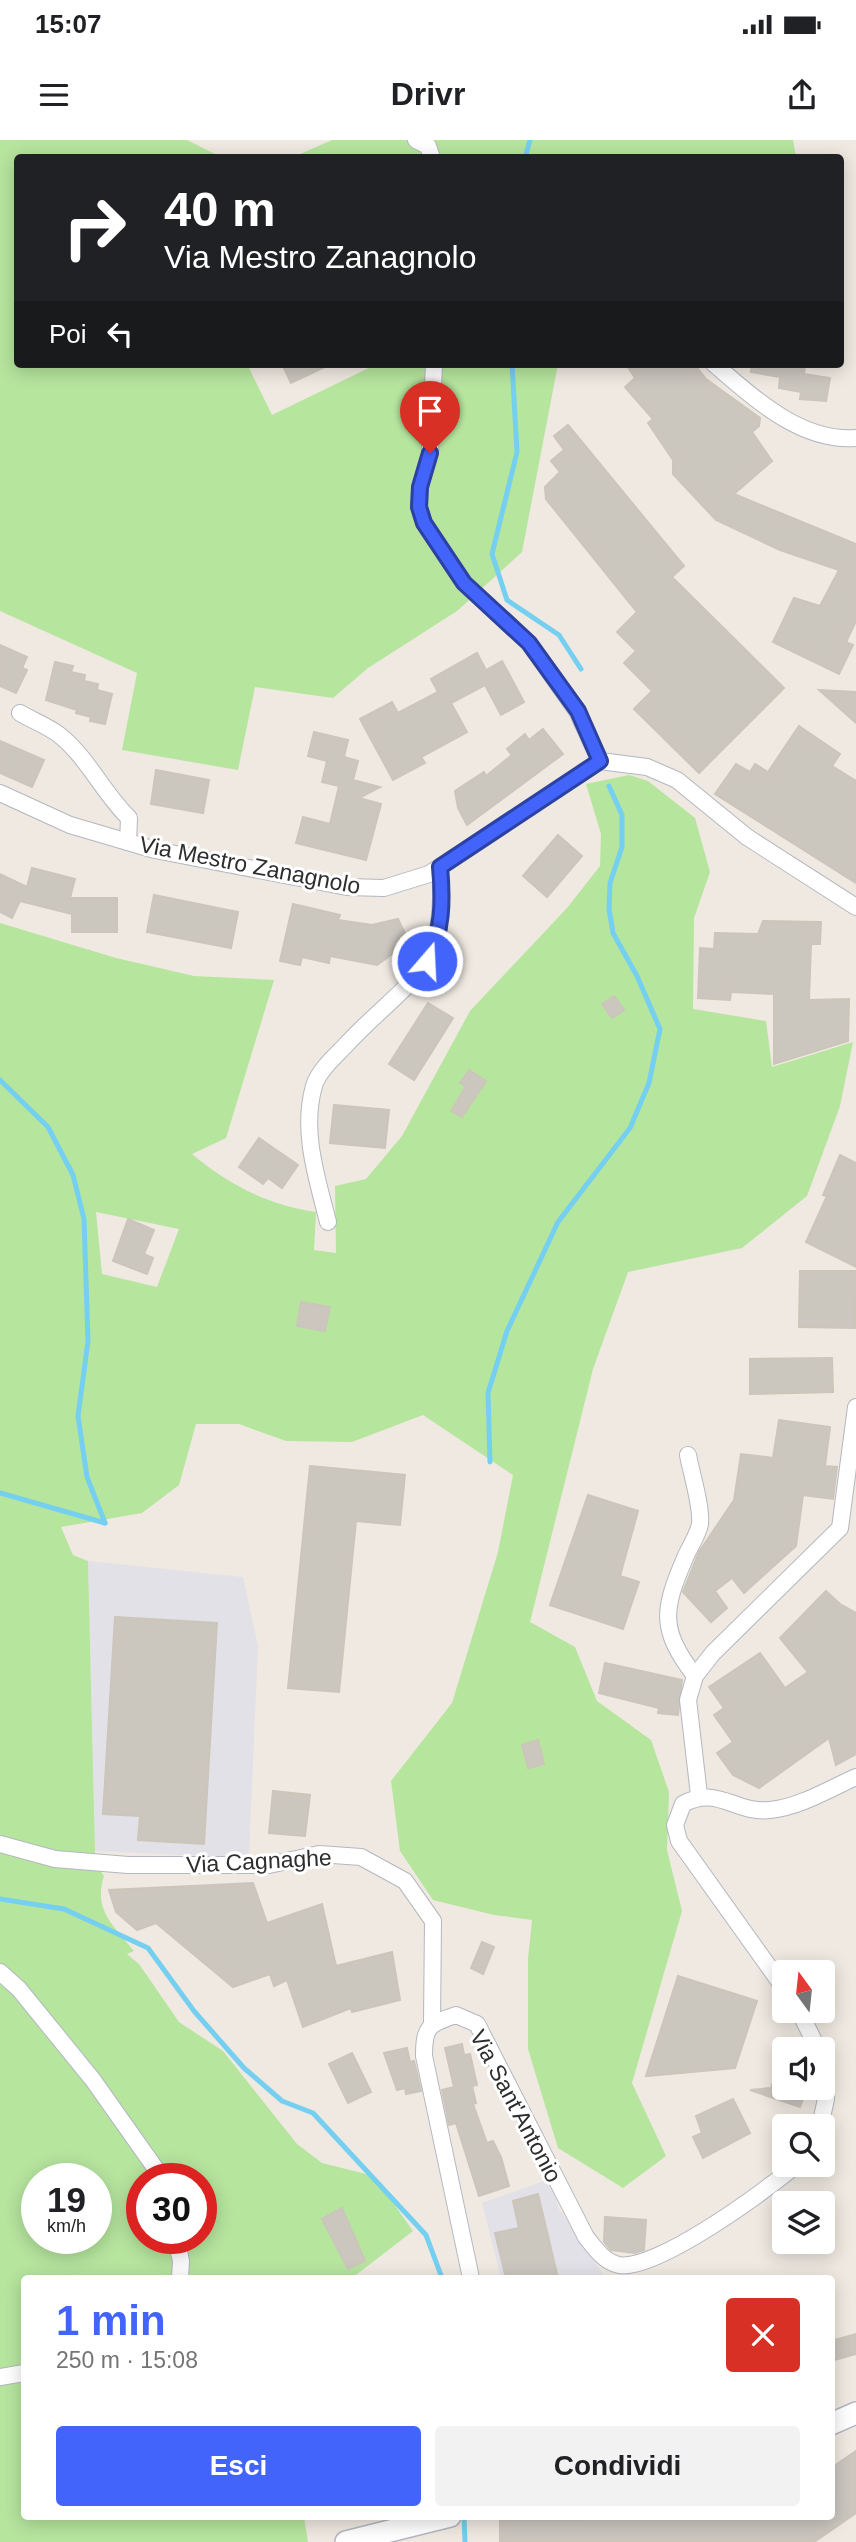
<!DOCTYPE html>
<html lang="it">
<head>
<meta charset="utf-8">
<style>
  body { margin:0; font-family:Arial,sans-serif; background:#f2f2f2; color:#202124; height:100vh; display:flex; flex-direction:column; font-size:26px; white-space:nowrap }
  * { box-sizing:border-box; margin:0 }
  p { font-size:23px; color:#757577 }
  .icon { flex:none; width:38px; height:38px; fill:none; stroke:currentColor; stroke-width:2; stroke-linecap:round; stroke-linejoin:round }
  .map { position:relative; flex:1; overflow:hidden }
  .panel { position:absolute; left:21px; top:2135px; width:814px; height:245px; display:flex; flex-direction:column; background:#fff; border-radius:7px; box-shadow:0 4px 18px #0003 }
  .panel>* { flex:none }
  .hud { position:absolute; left:14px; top:14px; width:830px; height:214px; border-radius:7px; box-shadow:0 4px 18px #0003; background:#202124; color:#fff; overflow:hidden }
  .needle { width:46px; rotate:345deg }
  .buttons { position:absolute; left:772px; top:1820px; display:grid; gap:14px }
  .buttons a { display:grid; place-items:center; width:63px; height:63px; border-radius:7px; background:#fff; box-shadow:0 4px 18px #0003; font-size:35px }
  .speed { position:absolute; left:21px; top:2023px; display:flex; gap:14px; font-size:35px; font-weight:700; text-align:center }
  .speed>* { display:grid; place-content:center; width:91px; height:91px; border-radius:50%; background:#fff; box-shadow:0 4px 18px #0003; line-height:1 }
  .speed small { font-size:18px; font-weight:400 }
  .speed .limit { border:10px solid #d22; background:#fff; color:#111 }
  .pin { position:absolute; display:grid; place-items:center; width:60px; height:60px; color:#fff; margin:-72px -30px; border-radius:50% 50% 50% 0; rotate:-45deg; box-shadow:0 0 7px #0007 }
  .pin .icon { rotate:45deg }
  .me { position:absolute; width:77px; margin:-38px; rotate:19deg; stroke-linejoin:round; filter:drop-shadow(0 0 5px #0008) }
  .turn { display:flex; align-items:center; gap:24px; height:147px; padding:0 35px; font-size:32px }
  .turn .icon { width:91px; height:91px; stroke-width:2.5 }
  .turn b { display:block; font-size:49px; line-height:60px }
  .then { display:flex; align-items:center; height:66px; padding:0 35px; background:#0003; gap:14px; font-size:26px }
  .round { display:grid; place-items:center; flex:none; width:74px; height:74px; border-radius:7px; background:#f2f2f2 }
  .headline { display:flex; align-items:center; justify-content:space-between; height:119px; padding:0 35px }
  h1 { font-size:42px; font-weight:700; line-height:52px; color:#4264fb }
  .action { display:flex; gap:14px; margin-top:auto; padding:14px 35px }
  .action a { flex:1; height:80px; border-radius:7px; background:#4264fb; color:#fff; font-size:28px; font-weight:700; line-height:80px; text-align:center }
  .action a+a { background:#f2f2f2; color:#202124 }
  .status { display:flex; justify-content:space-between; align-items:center; height:49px; padding:0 35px; background:#fff; direction:ltr }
  .status svg { height:19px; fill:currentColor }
  header { display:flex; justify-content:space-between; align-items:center; height:91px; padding:0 35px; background:#fff; font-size:32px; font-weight:700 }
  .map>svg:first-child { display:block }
</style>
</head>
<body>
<div class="status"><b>15:07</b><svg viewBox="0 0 49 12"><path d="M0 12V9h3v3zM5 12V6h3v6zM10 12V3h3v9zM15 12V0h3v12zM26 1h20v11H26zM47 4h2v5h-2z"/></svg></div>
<header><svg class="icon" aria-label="menu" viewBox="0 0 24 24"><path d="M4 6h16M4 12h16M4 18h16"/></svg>Drivr<svg class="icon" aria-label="share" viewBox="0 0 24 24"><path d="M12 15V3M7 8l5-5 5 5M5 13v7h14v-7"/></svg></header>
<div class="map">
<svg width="856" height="2402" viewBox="0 0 856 2402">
  <rect width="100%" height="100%" fill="#efe9e1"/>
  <g fill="#e3e1e8">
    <polygon points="88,1421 243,1437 258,1506 249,1718 95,1711"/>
    <polygon points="550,2039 559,2069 606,2138 501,2138 482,2063"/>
  </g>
  <g fill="#b6e59e" fill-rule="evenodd">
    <polygon points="0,0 187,0 221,17 18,18 18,224 247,224 272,275 377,224 558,224 522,412 457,471 368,528 333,558 255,547 238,630 122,610 137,533 0,471"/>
    <polygon points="332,0 793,0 796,17 291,18"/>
    <path d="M629 635 648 641 695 678 710 732 694 778 693 869 766 881 772 927 853 902 840 966 807 1056 742 1108 628 1132 593 1229 530 1482 575 1507 597 1561 651 1600 669 1652 667 1710 682 1771 632 1943 666 2016 623 2048 558 2008 528 1909V1819L532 1780 494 1775 433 1760 400 1711 391 1641 452 1563 498 1412 513 1335 423 1275 352 1302 286 1301 239 1284H196L179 1345 142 1373 61 1387 73 1415 88 1421 95 1711 96 1724 104 1736C93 1770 113 1785 134 1811L127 1814 139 1824 179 1882 223 1911 297 2004 322 2023 374 2036 413 2091 352 2138H24V2376L304 2377 308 2402H0V783L116 818 194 836 274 840 226 998 192 1014C229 1045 268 1065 316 1072L314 1110 336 1113 335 1046 366 1039 402 996 470 871 567 768 600 726 601 694 586 644ZM96 1072 179 1089 157 1147 102 1134ZM37 2039H96V2098H37ZM142 2039H201V2098H142Z"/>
  </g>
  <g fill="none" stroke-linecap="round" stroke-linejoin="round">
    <g stroke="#75cff0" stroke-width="5">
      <polyline points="525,18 530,0"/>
      <polyline points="512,224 517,312 492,414 507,460 559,495 581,529"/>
      <polyline points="0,940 48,987 73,1035 84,1079 88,1201 78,1276 87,1337 105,1383"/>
      <polyline points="490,1322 488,1253 507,1191 558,1082 630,988 649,943 660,889 637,836 613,793 609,769 610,743 622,707 622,675 609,646"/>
      <polyline points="0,1353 105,1383"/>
      <polyline points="0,1759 64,1769 148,1808 194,1871 244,1928 282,1961 313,1973 426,2095 442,2138"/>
      <polyline points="464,2376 465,2402"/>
    </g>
  </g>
  <g fill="#cbc7bf" stroke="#cbc5ba" stroke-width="2">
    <polygon points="282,224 331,224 291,243"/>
    <polygon points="626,224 694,224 706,239 760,278 759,286 752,292 772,321 734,354 856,404 856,481 846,502 853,505 839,534 773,502 794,458 820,466 839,430 780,410 716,380 673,334 673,320 648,283 653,279 625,247 635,238"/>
    <polygon points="752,224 805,226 804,234 830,238 826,261 800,259 801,252 779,248 780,237 751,232"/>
    <polygon points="568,285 684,426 672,437 784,548 699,633 634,569 652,551 624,523 636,511 617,492 637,472 546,359 545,347 560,332 551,321 564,310 554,296"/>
    <polygon points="0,505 27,517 22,528 27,530 16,553 0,546"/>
    <polygon points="477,513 486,530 502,521 524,562 501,575 485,545 451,563 467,592 421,617 425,623 393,640 360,579 392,562 398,573 438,552 431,539"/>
    <polygon points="55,522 73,526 71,532 85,535 84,541 98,544 97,550 112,554 105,584 90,581 91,577 76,573 77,570 46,560"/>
    <polygon points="819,550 856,552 856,583"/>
    <polygon points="799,586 840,614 832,626 856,641 856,743 715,654 736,624 750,632 755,624 768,632"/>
    <polygon points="543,589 563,614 467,685 458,668 455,651 484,632 486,636 512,615 507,609 525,594 529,600"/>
    <polygon points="314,592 348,600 344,617 358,621 353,640 380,647 359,658 381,664 366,720 296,703 303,677 330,684 339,646 322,642 327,621 308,616"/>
    <polygon points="0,601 44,620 32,647 0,633"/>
    <polygon points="156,630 209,640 203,673 151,664"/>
    <polygon points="558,695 582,716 547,757 523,736"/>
    <polygon points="32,728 75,739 70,758 117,758 117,792 72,792 72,774 20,761 12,778 0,772 0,734 27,747"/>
    <polygon points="154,755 238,772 231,808 147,792"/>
    <polygon points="293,764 340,775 338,780 372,785 398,779 409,802 377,825 330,816 329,823 302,817 300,825 280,821"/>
    <polygon points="763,781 821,782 820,804 811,804 809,860 849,859 848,901 774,924 774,854 731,852 730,860 698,858 700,808 714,809 715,793 758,794"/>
    <polygon points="614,856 624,870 612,878 602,864"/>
    <polygon points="428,863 453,878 414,940 389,924"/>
    <polygon points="469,930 486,941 462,977 451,971 466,946 460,943"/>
    <polygon points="334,965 389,970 385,1008 330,1003"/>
    <polygon points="259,998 298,1025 282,1048 268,1038 263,1044 239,1027"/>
    <polygon points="840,1015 856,1023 856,1127 806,1102 827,1056 823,1055"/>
    <polygon points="128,1079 154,1090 144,1114 153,1118 147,1134 113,1121"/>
    <polygon points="800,1131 856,1131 855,1188 799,1187"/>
    <polygon points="301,1162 330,1167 325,1191 297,1186"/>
    <polygon points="832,1218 833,1252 750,1254 750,1219"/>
    <polygon points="779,1280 830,1287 825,1326 837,1327 833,1359 803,1355 796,1406 744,1453 732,1438 715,1451 727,1468 711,1482 683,1452 699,1412 734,1360 741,1314 773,1318"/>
    <polygon points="310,1326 405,1335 400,1385 356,1381 339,1552 288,1548"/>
    <polygon points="588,1355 638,1371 620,1436 639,1442 623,1489 550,1465"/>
    <polygon points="826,1451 840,1464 856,1473 856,1614 836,1625 829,1598 759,1648 733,1635 717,1613 733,1602 714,1575 724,1568 709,1547 760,1513 785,1548 808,1532 780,1498"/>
    <polygon points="115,1477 217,1483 204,1704 138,1700 140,1676 103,1674"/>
    <polygon points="605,1523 682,1540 678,1575 658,1573 659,1568 599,1553"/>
    <polygon points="538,1600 544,1624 528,1628 522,1605"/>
    <polygon points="273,1651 310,1655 305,1696 269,1693"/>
    <polygon points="253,1743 267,1783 322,1764 336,1826 392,1812 400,1860 352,1872 351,1868 303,1887 287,1840 274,1846 270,1834 233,1847 156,1783 137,1790 116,1772 109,1750"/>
    <polygon points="482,1802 494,1807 483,1834 471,1828"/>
    <polygon points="678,1836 757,1861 735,1928 646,1936"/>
    <polygon points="462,1904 464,1915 470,1914 477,1945 472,1946 476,1963 473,1964 487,2003 493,2001 501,2017 509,2046 479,2056 456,1983 449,1985 442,1950 454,1947 445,1908"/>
    <polygon points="407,1908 410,1922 414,1921 421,1951 406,1954 405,1948 397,1950 384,1913"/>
    <polygon points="352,1913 371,1952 348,1963 329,1924"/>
    <polygon points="782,1916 784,1948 807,1948 800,1967 750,1950 771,1948"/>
    <polygon points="733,1959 750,1993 703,2018 693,1997 702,1993 696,1976"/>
    <polygon points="538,2054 558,2138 506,2138 495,2093 519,2088 513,2061"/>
    <polygon points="342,2068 365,2121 348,2129 322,2079"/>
    <polygon points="605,2077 646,2080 644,2110 635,2113 611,2110 604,2102"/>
    <polygon points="856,2194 856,2214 831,2221 831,2201"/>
    <polygon points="856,2311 856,2373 814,2402 500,2402 500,2381 583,2380 607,2376 831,2376 831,2328"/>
  </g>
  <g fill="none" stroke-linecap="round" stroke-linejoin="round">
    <g stroke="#b4b7c1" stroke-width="18">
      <g id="street">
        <polyline points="416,0 428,6 432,18"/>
        <polyline points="434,224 430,313 420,347 419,367 424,383 464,443 529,503 577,571 600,621"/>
        <path d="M714 224C754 258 800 302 856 298"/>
        <path d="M20 573C32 580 47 586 58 594 87 616 103 653 129 678L128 702"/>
        <polyline points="0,653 70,685 155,710 347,747 384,748 429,734 600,621 647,627 677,640 747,697 856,767"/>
        <path d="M328 1082C317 1038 301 991 314 946 318 932 333 918 343 908 406 839 449 836 440 727"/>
        <path d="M688 1315C691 1332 702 1367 700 1384 698 1395 689 1408 685 1418 662 1471 660 1490 695 1536"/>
        <polyline points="699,1655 688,1560 695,1536 713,1513 840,1388 856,1267"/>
        <polyline points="0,1704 55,1719 128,1725 269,1725 319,1714 361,1717 405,1741 433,1781 432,1883"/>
        <polyline points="0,1832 19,1849 93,1940 163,2039"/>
        <path d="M784 1848 679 1701 675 1685 683 1664C718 1645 735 1674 770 1670 800 1667 829 1649 856 1637"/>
        <polyline points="799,1871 818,1909"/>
        <polyline points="820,1986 826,1959 822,1920"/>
        <polyline points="176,2098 181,2121 180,2138"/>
        <path d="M471 2138 424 1916C424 1886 429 1884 456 1875L477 1884 586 2097C595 2108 604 2122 619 2125 655 2132 767 2050 796 2025"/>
        <polyline points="0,2237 24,2233"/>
      </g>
    </g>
    <g stroke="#b4b7c1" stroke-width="24">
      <g id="secondary">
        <polyline points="831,2284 856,2273"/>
        <polyline points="346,2402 450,2376"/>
      </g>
    </g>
    <use href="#street" stroke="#fff" stroke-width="16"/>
    <use href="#secondary" stroke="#fff" stroke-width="21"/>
  </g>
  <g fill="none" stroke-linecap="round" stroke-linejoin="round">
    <g stroke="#2b41a3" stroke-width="18">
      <path id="route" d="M427 821C443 793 443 759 440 727L600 621 578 571 529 503 464 443 424 383 419 367 420 347 430 313"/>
    </g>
    <use href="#route" stroke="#4264fb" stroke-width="12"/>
  </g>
  <g text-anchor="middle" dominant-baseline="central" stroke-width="6" stroke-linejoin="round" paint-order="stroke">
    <g font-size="23" fill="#2e2e2e" stroke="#fff">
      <text transform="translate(250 725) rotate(11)">Via Mestro Zanagnolo</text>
      <text transform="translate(259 1721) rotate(-3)">Via Cagnaghe</text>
      <text transform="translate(516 1966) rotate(62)">Via Sant'Antonio</text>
    </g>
  </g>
</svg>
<div class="buttons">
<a><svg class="needle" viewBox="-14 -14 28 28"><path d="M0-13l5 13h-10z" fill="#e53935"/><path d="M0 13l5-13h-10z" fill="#757577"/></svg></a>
<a><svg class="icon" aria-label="sound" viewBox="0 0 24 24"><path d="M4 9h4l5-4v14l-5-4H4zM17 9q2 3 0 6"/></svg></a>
<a><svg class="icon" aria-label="search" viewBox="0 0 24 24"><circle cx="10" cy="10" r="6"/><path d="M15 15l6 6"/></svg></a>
<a><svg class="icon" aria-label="layers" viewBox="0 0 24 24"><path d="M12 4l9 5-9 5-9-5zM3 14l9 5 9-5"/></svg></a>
</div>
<div class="speed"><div>19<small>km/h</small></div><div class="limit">30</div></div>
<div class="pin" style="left:430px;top:313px;background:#d93025"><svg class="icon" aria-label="arrive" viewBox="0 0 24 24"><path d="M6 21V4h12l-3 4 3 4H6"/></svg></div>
<svg class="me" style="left:427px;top:821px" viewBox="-20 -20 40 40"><circle r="17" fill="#4264fb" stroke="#fff" stroke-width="3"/><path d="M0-11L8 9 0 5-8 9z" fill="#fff"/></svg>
<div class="hud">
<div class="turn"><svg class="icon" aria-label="right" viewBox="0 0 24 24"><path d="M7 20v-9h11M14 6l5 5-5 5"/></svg><div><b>40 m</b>Via Mestro Zanagnolo</div></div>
<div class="then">Poi<svg class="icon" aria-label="left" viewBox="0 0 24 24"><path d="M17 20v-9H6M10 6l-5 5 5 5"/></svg></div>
</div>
<section class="panel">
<div class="headline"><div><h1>1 min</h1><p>250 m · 15:08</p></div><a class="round" style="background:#d93025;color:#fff"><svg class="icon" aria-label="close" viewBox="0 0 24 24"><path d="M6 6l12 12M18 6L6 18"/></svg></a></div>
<div class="action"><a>Esci</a><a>Condividi</a></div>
</section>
</div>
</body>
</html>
